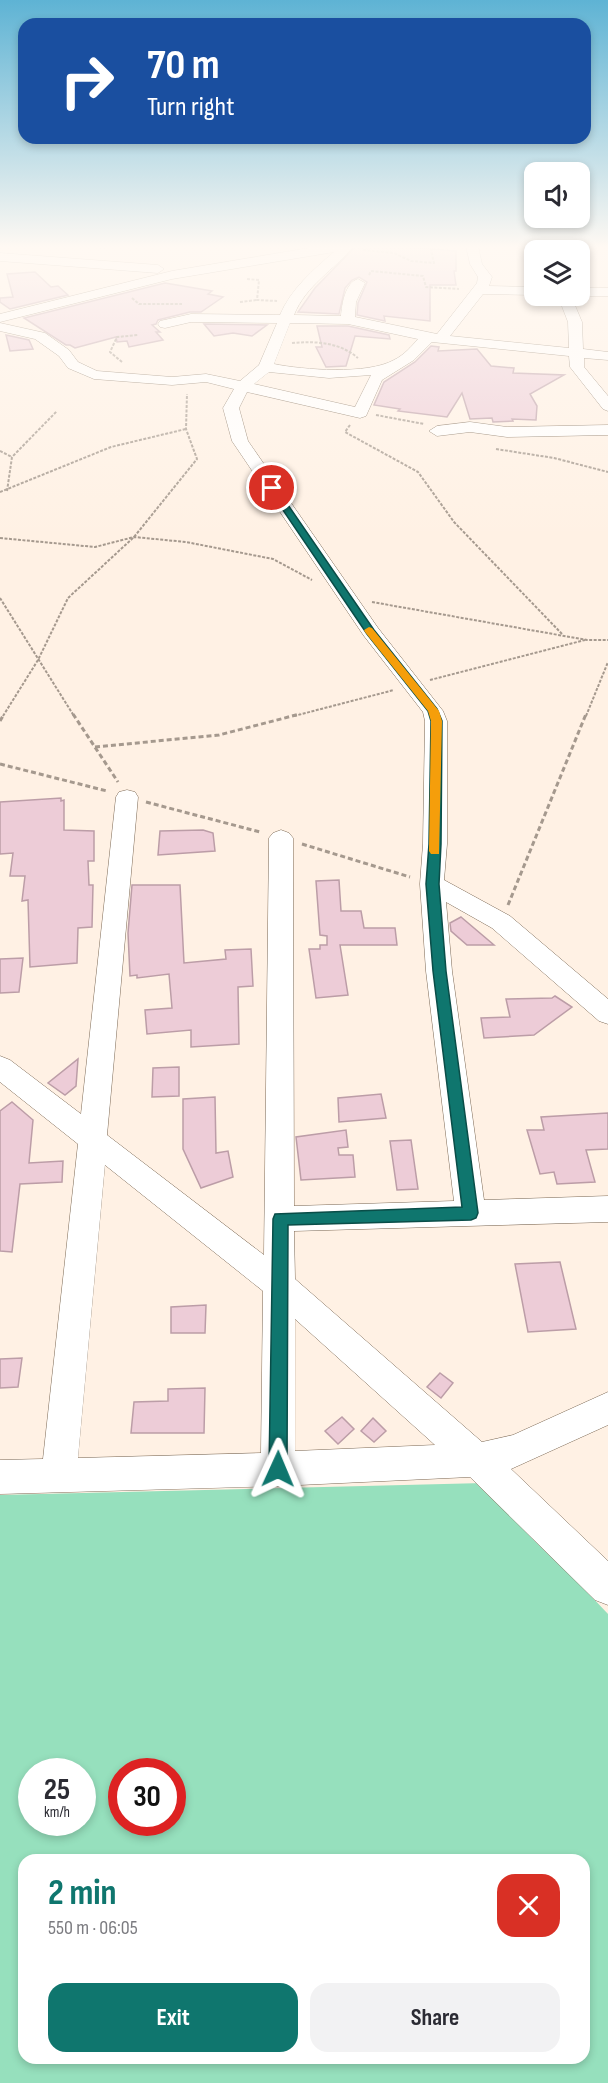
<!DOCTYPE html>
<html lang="en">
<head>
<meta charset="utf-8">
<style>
  body { margin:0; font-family:"Sofia Sans Condensed",sans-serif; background:#f2f2f3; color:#2b2b33; height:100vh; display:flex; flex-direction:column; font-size:22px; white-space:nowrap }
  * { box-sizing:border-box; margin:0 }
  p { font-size:20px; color:#7c7c81 }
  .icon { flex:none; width:33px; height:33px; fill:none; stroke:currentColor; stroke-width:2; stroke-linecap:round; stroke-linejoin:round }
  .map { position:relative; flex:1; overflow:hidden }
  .drawer { position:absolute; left:18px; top:1854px; width:572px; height:210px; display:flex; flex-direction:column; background:#fff; border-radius:18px; box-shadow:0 3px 9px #0003 }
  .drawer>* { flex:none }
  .guide { position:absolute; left:18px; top:18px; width:573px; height:126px; border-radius:18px; box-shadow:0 3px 9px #0003; background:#1a4fa0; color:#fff; overflow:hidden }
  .tools { position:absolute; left:524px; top:162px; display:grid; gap:12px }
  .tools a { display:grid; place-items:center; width:66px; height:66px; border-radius:12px; background:#fff; box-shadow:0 3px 9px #0003; font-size:30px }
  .speed { position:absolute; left:18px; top:1758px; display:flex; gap:12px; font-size:30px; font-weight:700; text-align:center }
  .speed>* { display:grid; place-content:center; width:78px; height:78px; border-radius:50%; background:#fff; box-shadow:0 3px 9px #0003; line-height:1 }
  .speed small { font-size:15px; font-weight:400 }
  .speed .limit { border:9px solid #d22; background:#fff; color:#111 }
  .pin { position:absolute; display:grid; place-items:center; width:51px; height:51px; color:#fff; margin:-26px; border:3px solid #fff; border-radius:50%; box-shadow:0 2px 6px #0007 }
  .me { position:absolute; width:66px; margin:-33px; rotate:1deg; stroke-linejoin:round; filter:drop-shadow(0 0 4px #0008) }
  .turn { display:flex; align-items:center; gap:21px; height:126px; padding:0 30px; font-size:27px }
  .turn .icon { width:78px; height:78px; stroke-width:2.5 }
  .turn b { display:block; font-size:42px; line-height:51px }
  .round { display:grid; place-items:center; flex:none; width:63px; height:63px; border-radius:18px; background:#f2f2f3 }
  .summary { display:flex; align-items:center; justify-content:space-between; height:102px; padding:0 30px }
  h1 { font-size:36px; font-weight:700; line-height:45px; color:#0f766e }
  .primary-button { display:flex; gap:12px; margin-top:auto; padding:12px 30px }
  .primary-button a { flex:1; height:69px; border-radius:18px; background:#0f766e; color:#fff; font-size:24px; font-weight:700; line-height:69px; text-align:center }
  .primary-button a+a { background:#f2f2f3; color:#2b2b33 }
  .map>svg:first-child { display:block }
</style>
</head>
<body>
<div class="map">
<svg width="608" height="2083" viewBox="0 0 608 2083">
  <rect width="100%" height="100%" fill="#fff1e4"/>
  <path fill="#96e0bd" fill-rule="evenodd" d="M484 1483 608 1614V2083H0V1495ZM32 1772H82V1822H32ZM122 1772H172V1822H122ZM24 1860H584V2058H24Z"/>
  <g fill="#edccd7" stroke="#bc9da7" stroke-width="1.5">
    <polygon points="356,246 397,246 456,251 456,271 454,271 456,285 430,285 430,321 384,316 385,321 357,315 358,303 367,282 359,277 352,280 345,288 339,314 298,312 315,288"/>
    <polygon points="35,272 51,287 58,286 68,295 10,309 0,302 0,298 13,297 7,274"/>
    <polygon points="165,283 212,291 208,294 223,297 201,312 190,312 158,320 156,324 152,325 160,332 156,332 163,340 129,347 127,341 117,342 116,337 75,348 70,345 66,345 24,318"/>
    <polygon points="204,324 267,325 252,336 233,333 214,336"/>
    <polygon points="317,326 348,326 389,335 390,339 355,336 346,366 326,367 316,347 322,347"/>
    <polygon points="6,335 29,340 33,349 10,351"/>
    <polygon points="431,346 439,347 438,351 477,349 491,366 514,368 513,373 564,375 530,394 537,406 536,420 512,419 513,421 493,422 492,418 470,419 462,393 447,417 398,411 400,409 374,405 384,382 415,362"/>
    <polygon points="61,798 61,801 64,800 64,830 94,831 94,861 88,861 89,885 93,885 92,927 78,928 77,963 30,967 28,900 22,901 25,876 10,876 13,853 0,854 0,802"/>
    <polygon points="203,830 213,833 215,851 158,855 160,831"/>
    <polygon points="339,880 341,911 361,911 364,928 395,928 397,945 340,945 348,995 316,998 309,949 320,949 320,945 327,945 327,936 320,935 316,881"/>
    <polygon points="132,885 180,885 184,963 226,959 225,950 251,949 253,986 238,987 239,1044 191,1047 191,1030 147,1034 145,1010 172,1008 169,974 137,978 137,975 130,976 128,933"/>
    <polygon points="461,917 494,945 467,945 451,931 450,923"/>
    <polygon points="23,958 19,992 0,993 0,959"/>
    <polygon points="555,996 572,1007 534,1035 484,1038 481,1018 510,1017 506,999 552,998"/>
    <polygon points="78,1059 76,1086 65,1095 48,1083"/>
    <polygon points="179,1067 179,1096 152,1097 153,1068"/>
    <polygon points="381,1094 386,1118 339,1122 338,1098"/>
    <polygon points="215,1097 216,1153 228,1151 233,1177 201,1188 183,1149 183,1099"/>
    <polygon points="12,1102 33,1120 29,1163 63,1161 62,1182 20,1184 12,1252 0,1251 0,1111"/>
    <polygon points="608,1113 608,1149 586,1150 595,1182 557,1184 554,1172 540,1174 527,1130 544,1130 541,1117"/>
    <polygon points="346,1130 348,1147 338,1148 339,1155 353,1155 355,1177 301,1180 296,1137"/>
    <polygon points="411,1140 418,1189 397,1190 390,1141"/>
    <polygon points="560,1262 576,1329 528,1332 515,1264"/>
    <polygon points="206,1305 205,1333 171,1333 171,1307"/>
    <polygon points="22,1358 18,1387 0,1388 0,1359"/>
    <polygon points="440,1373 453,1383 441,1398 427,1387"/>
    <polygon points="205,1388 204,1433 131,1433 134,1402 168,1401 168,1389"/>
    <polygon points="342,1417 354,1429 338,1444 325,1431"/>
    <polygon points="373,1418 386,1431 374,1442 361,1431"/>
  </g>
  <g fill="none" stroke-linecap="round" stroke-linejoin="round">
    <g stroke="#7d6a56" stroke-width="1">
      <g id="minor">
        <path d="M321 246H354C334 270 306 285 294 315L341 316C342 304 345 283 358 279L365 283 356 302 355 317 437 334 477 283 478 277 470 264 466 246H478L482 264 492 277 489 286 534 287V295L483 294 450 336 569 348 568 322 558 296H571L582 322 583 349 608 352V360L584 358V367L608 396V411L603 409 570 367 569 356 432 342 414 360 382 380 366 416 360 418 247 392 239 408 248 441 378 628 443 711 447 721V844L444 880 510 916 608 999V1024L599 1021 492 928 446 902 452 971 484 1200 608 1196V1222L294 1231 295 1279 482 1442 513 1435 608 1392V1425L511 1469 608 1561V1605L595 1600 470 1477 278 1486 0 1494V1460L43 1459 78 1144 0 1082V1056L10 1060 81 1114 116 797 119 792 127 790 135 792 138 797 107 1135 264 1255 269 838 273 833 281 830 289 833 293 838 294 1206 454 1201 426 971 420 884 423 844 425 721 423 712 364 636 232 441 223 408 234 389 206 382 172 385 94 379 68 368 59 356 35 339 0 331V323L45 333 69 350 78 362 97 371 172 377 206 374 240 381 259 365 277 323 191 322 165 328 160 327 158 324 160 321 191 314 280 315C291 289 313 270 334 252L172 279 0 322V314L172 271ZM290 323 348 324 418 339C411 347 404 355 394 360 367 375 304 370 274 364ZM269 372 329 378 371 375 355 407 254 384ZM105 1165 263 1291 261 1453 78 1458ZM295 1319 435 1445 295 1451Z"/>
        <polygon points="0,253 158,265 164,269 158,273 0,261"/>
        <polygon points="579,288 608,288 608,296 577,296 579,296"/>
        <polygon points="470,422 507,427 608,425 608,435 507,437 470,432 437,436 429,431 437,426"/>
      </g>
    </g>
    <g stroke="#a5998e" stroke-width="2" stroke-dasharray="3 1.5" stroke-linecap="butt">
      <polyline points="99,248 113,246"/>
      <polyline points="363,250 394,253 411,261 434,263 431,250 434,246"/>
      <polyline points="369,275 371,271 423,276 426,287 459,289"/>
      <polyline points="247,279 259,280 257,300 277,301"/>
      <polyline points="132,298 139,304 182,304"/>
      <polyline points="240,302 257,300"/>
      <path d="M292 343C316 341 339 342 358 358"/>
      <polyline points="122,362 110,352 117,337 138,335"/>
      <polyline points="376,415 424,424"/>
      <polyline points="350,425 345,432 418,472 454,522 563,635"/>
      <polyline points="496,449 554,458 608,472"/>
      <polyline points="0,451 12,457"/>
      <polyline points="7,491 12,457 57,411"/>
      <polyline points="0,492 111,447 186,429"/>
      <polyline points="0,538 95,547 134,537 186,542 273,559 312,580"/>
      <polyline points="0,598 74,716"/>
      <polyline points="372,602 587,640 608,640"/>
      <polyline points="430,680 585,640"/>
      <polyline points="3,716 38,660 68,598 134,537 197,459 186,429 187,394"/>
      <polyline points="294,716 394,690"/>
      <polyline points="586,716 608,662"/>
    </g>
    <g stroke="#a5998e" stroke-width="3" stroke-dasharray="5 3" stroke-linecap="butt">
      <polyline points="73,714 118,782"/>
      <polyline points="0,721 4,714"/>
      <polyline points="95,747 219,735 300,714"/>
      <polyline points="0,764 107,791"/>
      <polyline points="146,802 260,832"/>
      <polyline points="302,844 410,877"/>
      <polyline points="508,905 586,714"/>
    </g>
    <use href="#minor" fill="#fff" fill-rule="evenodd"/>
  </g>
  <linearGradient id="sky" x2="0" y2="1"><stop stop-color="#5eb3d4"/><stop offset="0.46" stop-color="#fff9f3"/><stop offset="1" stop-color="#fff9f3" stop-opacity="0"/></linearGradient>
  <rect width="608" height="537" fill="url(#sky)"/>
  <polygon fill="#0f766e" stroke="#0a4d48" stroke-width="1.5" points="269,486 275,486 374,630 437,709 442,721 441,844 439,884 446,971 478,1213 476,1218 471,1220 288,1225 287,1469 284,1475 278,1477 272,1475 269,1469 273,1219 275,1214 462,1207 433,971 426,884 429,844 431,721 428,711 367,634 268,488"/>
  <polygon fill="#f59e0b" points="369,627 372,628 439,711 442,721 439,854 431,854 429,851 431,721 428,711 365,632 364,630"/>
</svg>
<div class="tools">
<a><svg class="icon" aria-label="sound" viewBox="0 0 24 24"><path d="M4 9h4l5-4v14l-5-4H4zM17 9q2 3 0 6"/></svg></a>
<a><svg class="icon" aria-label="layers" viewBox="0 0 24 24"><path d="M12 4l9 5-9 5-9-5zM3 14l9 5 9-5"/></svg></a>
</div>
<div class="speed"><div>25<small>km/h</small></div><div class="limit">30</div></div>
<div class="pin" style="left:272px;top:488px;background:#d93025"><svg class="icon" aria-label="arrive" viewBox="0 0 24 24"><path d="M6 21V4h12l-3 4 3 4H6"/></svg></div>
<svg class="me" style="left:278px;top:1469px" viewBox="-20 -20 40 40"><path d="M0-17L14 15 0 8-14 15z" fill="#0f766e" stroke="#fff" stroke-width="4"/></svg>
<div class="guide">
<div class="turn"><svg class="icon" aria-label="right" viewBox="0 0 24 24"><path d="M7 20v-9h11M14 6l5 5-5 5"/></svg><div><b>70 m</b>Turn right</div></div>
</div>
<section class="drawer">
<div class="summary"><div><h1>2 min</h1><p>550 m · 06:05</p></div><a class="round" style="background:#d93025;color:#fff"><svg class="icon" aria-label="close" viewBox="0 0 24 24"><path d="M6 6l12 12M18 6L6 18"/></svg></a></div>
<div class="primary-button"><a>Exit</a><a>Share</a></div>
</section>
</div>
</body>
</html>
